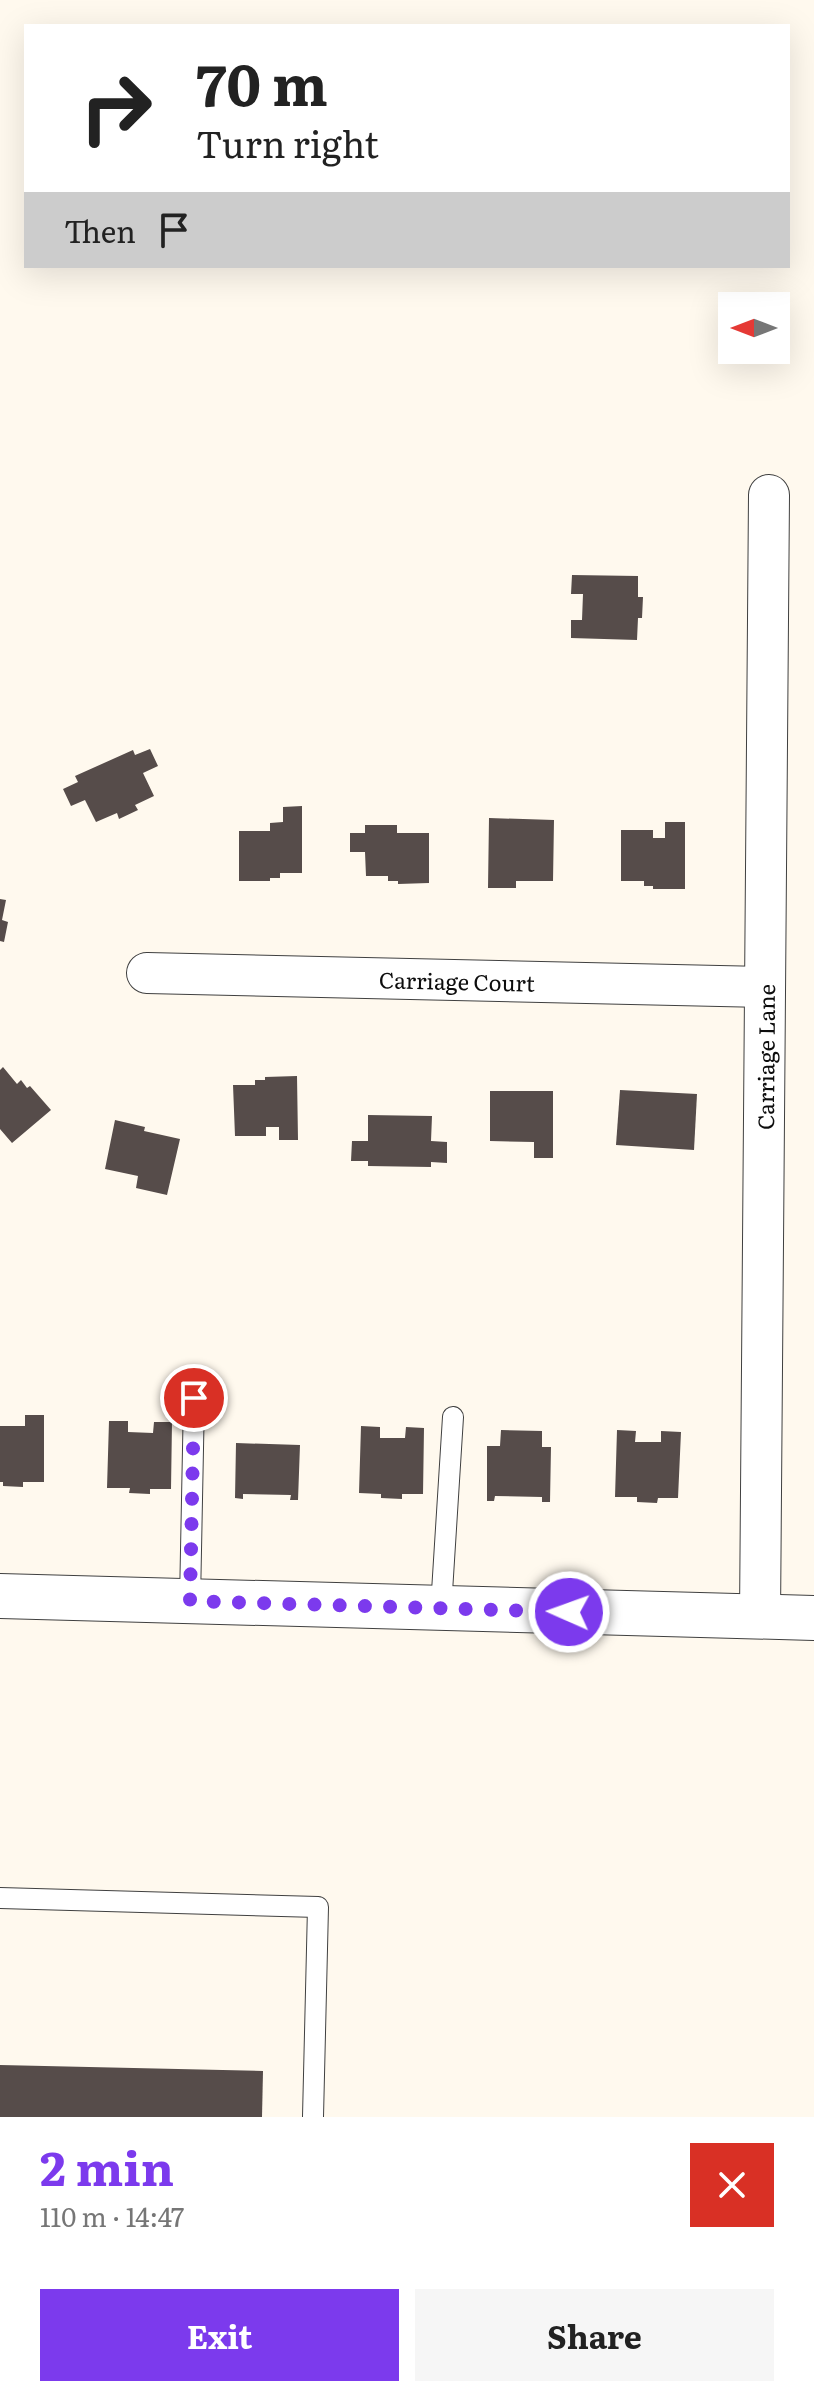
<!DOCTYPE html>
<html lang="en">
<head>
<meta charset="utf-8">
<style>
  body { margin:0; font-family:Literata,serif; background:#f6f6f6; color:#222; height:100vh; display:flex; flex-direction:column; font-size:30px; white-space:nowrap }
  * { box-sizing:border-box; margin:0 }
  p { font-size:26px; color:#767676 }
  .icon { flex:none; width:44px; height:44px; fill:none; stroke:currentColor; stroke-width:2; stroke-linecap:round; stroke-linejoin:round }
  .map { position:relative; height:2117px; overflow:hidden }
  .details { display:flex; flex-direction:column; background:#fff; flex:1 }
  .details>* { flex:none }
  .top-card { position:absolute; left:24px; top:24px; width:766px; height:244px; border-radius:0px; box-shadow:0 8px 32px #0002; background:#fff; color:#222; overflow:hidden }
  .needle { width:52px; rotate:270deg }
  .fabs { position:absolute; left:718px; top:292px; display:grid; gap:16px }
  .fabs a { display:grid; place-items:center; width:72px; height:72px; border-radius:0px; background:#fff; box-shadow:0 8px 32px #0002; font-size:40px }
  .pin { position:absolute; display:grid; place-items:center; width:68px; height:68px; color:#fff; margin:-34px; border:4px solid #fff; border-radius:50%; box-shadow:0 2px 8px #0007 }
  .me { position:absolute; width:88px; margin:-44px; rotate:272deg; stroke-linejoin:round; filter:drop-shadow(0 0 6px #0008) }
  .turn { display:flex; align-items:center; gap:28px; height:168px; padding:0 40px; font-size:36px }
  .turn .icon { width:104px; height:104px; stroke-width:2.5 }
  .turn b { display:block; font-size:56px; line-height:68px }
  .then { display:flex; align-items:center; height:76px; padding:0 40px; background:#0003; gap:16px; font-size:30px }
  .round { display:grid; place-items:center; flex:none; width:84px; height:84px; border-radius:0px; background:#f6f6f6 }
  .headline { display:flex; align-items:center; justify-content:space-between; height:136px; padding:0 40px }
  h1 { font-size:48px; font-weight:700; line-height:60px; color:#7c3aed }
  .button { display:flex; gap:16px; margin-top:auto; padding:16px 40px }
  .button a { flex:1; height:92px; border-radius:0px; background:#7c3aed; color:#fff; font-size:32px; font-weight:700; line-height:92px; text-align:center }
  .button a+a { background:#f6f6f6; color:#222 }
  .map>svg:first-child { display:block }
</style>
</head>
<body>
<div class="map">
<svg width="814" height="2117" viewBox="0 0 814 2117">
  <rect width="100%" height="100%" fill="#fff9ee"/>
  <g fill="#564c4a">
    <polygon points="572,575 638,576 638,597 643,597 642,618 638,618 637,640 571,638 571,620 582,620 583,594 571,594"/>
    <polygon points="150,749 158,766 143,773 154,796 135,805 138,810 119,819 117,813 96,822 85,800 71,806 63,789 78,782 75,776 133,750 135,755"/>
    <polygon points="302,806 302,873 280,873 280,878 270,878 270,881 239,881 239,831 270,831 270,823 283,822 283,807"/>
    <polygon points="489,818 554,820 553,881 516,881 516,888 488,888"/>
    <polygon points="665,822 685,822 685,889 653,889 653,886 644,886 644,881 621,881 621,830 653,830 653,838 665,838"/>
    <polygon points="365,825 397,825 397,833 429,833 429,883 398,884 398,881 388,881 388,876 366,876 365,852 350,852 350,833 365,833"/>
    <polygon points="0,899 6,900 2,920 8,922 4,942 0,941"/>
    <polygon points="3,1067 17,1084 21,1080 27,1088 30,1086 51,1110 12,1143 0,1129 0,1070"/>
    <polygon points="297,1076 298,1140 279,1140 279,1127 266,1127 266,1136 235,1136 233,1085 255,1085 255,1080 265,1080 265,1077"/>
    <polygon points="620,1090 697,1094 694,1150 616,1145"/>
    <polygon points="490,1091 553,1091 553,1158 534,1158 534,1142 490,1141"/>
    <polygon points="368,1115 432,1116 431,1141 447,1142 447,1163 431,1162 431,1167 368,1166 368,1161 351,1161 352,1141 368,1141"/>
    <polygon points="115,1120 145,1127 144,1131 180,1139 167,1195 136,1188 138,1176 105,1169"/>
    <polygon points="25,1415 44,1415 44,1482 23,1482 23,1487 3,1486 3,1482 0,1482 0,1426 25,1426"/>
    <polygon points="109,1421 128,1421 128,1432 153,1433 154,1422 172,1422 171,1489 150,1489 150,1494 129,1493 130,1488 107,1488"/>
    <polygon points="361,1426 380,1427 380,1438 405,1438 406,1427 424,1428 423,1494 402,1494 402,1499 381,1498 381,1494 359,1493"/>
    <polygon points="501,1430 542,1431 542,1447 551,1447 550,1502 542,1502 542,1497 495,1496 494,1501 487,1501 487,1446 500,1446"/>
    <polygon points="617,1430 636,1431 635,1442 661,1442 661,1431 681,1432 678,1498 658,1498 657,1503 637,1502 637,1497 615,1497"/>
    <polygon points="236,1443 300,1445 298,1500 290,1500 291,1495 243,1494 243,1499 235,1498"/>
    <polygon points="0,2065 263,2071 262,2117 0,2117"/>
  </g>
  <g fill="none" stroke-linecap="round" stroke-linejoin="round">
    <g stroke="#404040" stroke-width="22">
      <g id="service">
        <polyline points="190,1601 194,1398"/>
        <polyline points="441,1608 453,1417"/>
        <polyline points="0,1898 318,1907 313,2117"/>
      </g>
    </g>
    <g stroke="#404040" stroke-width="42">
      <g id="minor">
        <path id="s1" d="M147 973 765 987"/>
        <path id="s2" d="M760 1617 769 495"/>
      </g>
    </g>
    <g stroke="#404040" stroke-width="46">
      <polyline id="tertiary" points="0,1596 814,1618"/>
    </g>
    <use href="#service" stroke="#fff" stroke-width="20"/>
    <use href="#minor" stroke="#fff" stroke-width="40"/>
    <use href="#tertiary" stroke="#fff" stroke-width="44"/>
  </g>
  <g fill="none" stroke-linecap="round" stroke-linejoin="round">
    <polyline stroke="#7c3aed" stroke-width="14" stroke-dasharray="0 25.2" points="194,1398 190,1601 569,1612"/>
  </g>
  <g text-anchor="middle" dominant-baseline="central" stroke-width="8" stroke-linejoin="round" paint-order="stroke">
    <g font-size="22" fill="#0d0d0d" stroke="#fff">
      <text stroke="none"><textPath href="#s1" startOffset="310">Carriage Court</textPath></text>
      <text stroke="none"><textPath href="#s2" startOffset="560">Carriage Lane</textPath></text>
    </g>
  </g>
</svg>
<div class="fabs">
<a><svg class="needle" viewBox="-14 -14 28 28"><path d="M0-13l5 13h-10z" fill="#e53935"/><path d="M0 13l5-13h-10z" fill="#767676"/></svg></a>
</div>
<div class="pin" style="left:194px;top:1398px;background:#d93025"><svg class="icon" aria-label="arrive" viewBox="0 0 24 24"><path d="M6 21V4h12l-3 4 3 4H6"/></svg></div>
<svg class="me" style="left:569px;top:1612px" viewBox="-20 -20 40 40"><circle r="17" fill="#7c3aed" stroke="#fff" stroke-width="3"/><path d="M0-11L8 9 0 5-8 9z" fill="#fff"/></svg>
<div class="top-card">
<div class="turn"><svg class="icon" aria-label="right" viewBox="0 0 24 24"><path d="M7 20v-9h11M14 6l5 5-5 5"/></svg><div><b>70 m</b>Turn right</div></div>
<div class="then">Then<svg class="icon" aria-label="arrive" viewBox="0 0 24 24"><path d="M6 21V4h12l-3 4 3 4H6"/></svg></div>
</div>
</div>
<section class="details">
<div class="headline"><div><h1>2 min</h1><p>110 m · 14:47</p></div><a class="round" style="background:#d93025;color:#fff"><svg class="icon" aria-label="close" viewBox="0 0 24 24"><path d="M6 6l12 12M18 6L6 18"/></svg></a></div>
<div class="button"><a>Exit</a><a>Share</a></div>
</section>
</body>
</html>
